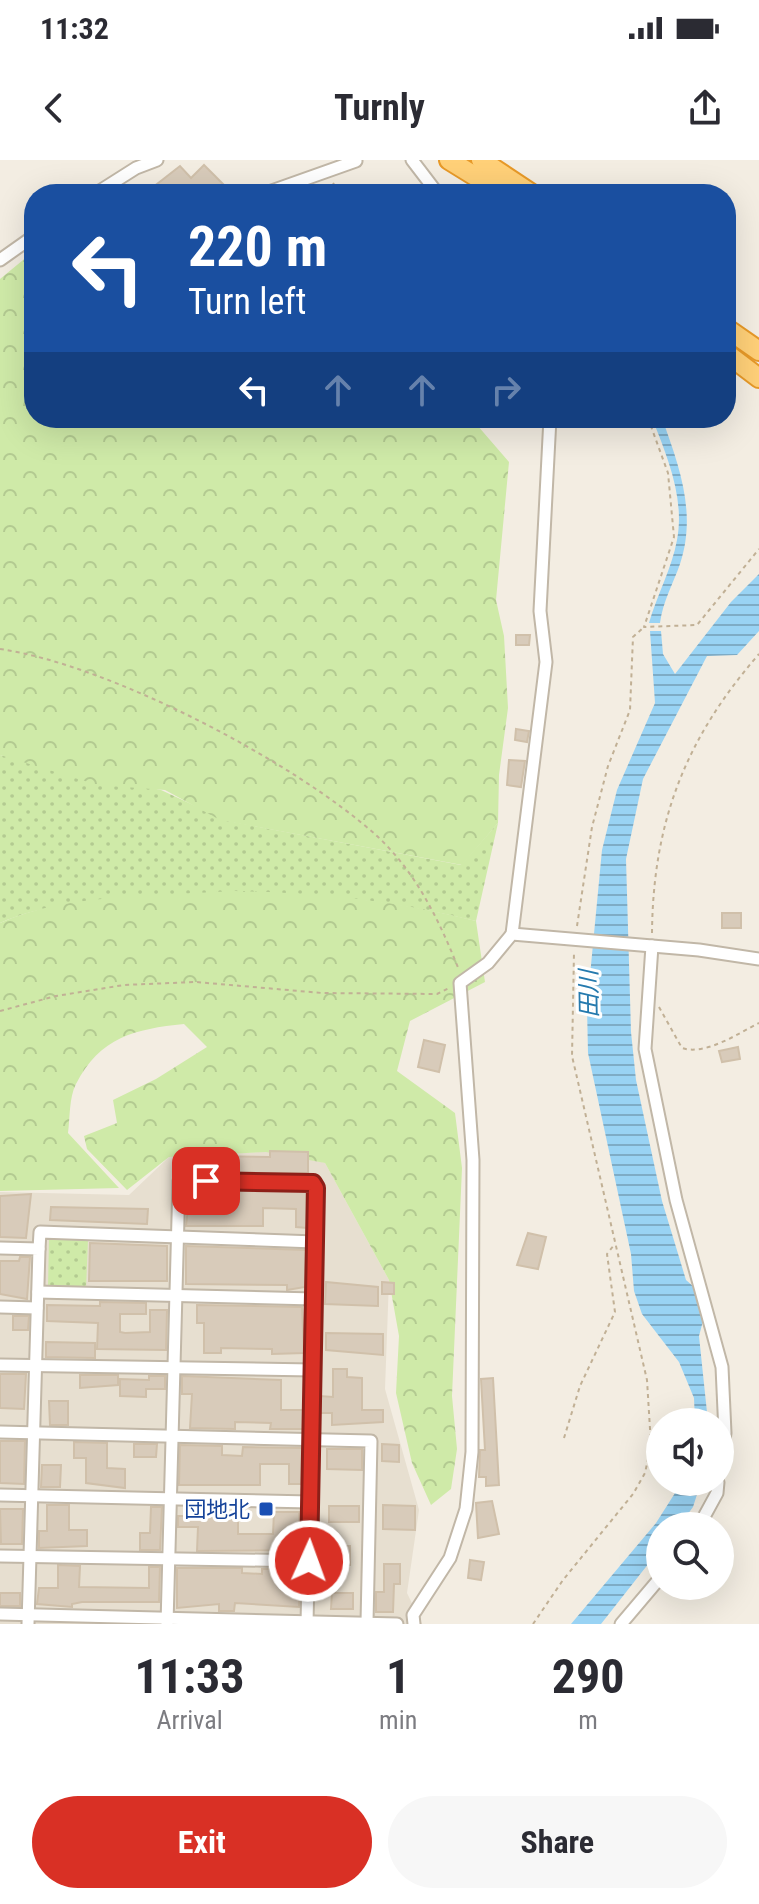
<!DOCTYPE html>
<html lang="en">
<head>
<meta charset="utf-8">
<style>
  body { margin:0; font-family:"Roboto Condensed","Noto Sans JP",sans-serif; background:#f7f7f7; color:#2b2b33; height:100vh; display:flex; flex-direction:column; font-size:30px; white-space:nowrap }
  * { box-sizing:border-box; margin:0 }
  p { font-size:26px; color:#7c7c81 }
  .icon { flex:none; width:44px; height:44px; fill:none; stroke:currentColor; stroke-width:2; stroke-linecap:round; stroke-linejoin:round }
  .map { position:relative; height:1464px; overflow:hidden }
  .side { display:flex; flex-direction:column; background:#fff; flex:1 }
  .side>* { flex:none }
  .top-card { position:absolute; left:24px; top:24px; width:712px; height:244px; border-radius:32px; box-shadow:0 8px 32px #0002; background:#1a4fa0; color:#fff; overflow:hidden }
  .buttons { position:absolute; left:646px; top:1248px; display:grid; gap:16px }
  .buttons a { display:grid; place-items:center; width:88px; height:88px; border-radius:50%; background:#fff; box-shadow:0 8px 32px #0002; font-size:40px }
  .pin { position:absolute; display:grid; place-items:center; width:68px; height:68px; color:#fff; margin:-34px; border-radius:16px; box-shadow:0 4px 12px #0006 }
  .me { position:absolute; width:88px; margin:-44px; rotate:2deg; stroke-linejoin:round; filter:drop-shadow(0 0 6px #0008) }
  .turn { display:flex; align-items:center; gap:28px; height:168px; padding:0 32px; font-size:36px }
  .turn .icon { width:104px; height:104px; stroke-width:2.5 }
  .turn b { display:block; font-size:56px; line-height:68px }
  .lanes { display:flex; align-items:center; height:76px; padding:0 32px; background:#0003; justify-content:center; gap:40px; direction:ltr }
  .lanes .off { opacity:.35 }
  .eta { display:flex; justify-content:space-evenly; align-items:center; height:136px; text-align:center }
  .eta b { font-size:48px; font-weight:700; line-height:56px }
  .action { display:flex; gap:16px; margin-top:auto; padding:16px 32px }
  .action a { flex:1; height:92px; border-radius:48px; background:#d93025; color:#fff; font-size:32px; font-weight:700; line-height:92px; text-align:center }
  .action a+a { background:#f7f7f7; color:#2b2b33 }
  .status { display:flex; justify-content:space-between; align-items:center; height:56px; padding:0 40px; background:#fff; direction:ltr }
  .status svg { height:22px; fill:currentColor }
  header { display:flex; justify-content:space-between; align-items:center; height:104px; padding:0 32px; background:#fff; font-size:36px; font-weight:700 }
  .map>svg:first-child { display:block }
</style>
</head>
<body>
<div class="status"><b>11:32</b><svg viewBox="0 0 49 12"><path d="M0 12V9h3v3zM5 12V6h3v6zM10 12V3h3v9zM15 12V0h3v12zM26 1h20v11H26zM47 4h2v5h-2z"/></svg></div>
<header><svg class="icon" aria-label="back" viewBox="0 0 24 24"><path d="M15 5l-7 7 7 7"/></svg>Turnly<svg class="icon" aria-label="share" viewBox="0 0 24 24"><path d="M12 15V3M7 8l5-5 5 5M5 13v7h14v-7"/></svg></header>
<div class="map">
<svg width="759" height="1464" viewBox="0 0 759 1464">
  <defs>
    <pattern id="grass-dots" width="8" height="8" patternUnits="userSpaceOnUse" patternTransform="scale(2)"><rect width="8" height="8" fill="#cfeaa8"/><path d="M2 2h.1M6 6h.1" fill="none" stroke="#b3ca91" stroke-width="1.8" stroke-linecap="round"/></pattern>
    <pattern id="forest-crowns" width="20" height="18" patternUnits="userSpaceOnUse" patternTransform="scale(2)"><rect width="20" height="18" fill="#cfeaa8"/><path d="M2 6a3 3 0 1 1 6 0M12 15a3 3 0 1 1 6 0" fill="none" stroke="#b3ca91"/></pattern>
    <pattern id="water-rules" width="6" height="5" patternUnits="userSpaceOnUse" patternTransform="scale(2)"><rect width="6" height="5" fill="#99d3f4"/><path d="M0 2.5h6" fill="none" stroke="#7eacc6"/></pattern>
  </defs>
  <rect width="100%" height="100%" fill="#f3ede2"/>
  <polygon fill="#e7dfd0" points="279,991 325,1003 389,1120 385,1229 419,1350 407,1433 422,1464 0,1464 0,1032 129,1035 169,997"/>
  <g fill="url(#grass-dots)">
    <path d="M0 595 161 630 228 661 461 705 498 663 476 761C358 732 252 728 131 739 87 742 40 745 0 763Z"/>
    <polygon points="49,1079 88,1080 86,1128 48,1127"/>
  </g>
  <g fill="url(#forest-crowns)">
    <polygon points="34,91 34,258 471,258 509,302 496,440 504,476 508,548 499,615 498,663 462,705 220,660 165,630 98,625 0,595 0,119"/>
    <path d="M234 731C321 733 392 740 476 761L485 822 410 861 397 911 455 953 462 1008 452 1236 457 1289 451 1329 431 1345 412 1303 396 1233 399 1176 389 1120 325 1003 266 992 169 997 127 1030 87 989 84 976 117 963 113 940 156 919 207 887 184 864C135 869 100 877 76 924 69 937 70 959 68 973L119 1028 0 1031V763C66 733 162 736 234 731Z"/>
  </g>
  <g fill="url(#water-rules)">
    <path d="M652 258H662C679 306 697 353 680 404 673 424 663 441 660 463H649C657 435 672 408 677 380 685 338 667 296 652 258Z"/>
    <polygon points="759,414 759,471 737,495 707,496 643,619 626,699 631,872 636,920 662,1041 686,1120 694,1127 703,1161 699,1176 708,1262 695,1262 694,1238 679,1202 642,1154 634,1131 631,1094 588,893 587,847 602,690 617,630 655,543 650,471 661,471 663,494 675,514 731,442"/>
    <polygon points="682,1322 701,1322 693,1347 679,1366 660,1366 660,1389 601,1464 571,1464 656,1363"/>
  </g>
  <g fill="#d8cbba" stroke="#d0c0aa" stroke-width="2">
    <polygon points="204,5 233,34 157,34 152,28 180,6 191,18"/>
    <polygon points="516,475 530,475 529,485 516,485"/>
    <polygon points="516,569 529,571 527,582 515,580"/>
    <polygon points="509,600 525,601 521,627 507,625"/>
    <rect x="722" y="753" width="19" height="15"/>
    <polygon points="424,880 445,885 439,912 418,907"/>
    <polygon points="738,887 740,899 722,902 719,891"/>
    <polygon points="270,991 308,992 308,1013 201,1013 204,996 270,997"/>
    <polygon points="190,1030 306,1031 307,1068 296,1067 296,1049 263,1048 263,1066 186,1066"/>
    <polygon points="31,1034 26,1078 0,1077 0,1036"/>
    <polygon points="51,1047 148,1049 147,1064 50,1060"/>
    <polygon points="528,1073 546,1077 538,1109 517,1105"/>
    <polygon points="90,1083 167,1086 167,1121 89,1121"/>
    <polygon points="186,1086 306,1090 305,1127 287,1130 287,1125 186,1124"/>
    <polygon points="20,1097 30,1097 27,1139 0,1134 0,1101 19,1101"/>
    <polygon points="326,1122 378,1127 378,1146 325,1144"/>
    <polygon points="382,1122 394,1123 394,1134 382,1134"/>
    <polygon points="100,1142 146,1143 146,1154 120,1154 120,1172 125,1173 150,1172 150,1150 167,1150 166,1190 97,1189 98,1163 47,1161 47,1145 100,1146"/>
    <polygon points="197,1145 302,1147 304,1193 272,1194 272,1189 221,1188 221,1193 204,1193 204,1163 197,1163"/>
    <polygon points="13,1156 29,1156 28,1170 13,1170"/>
    <polygon points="326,1173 383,1174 383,1195 326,1190"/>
    <polygon points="46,1182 95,1183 95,1198 46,1197"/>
    <polygon points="333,1209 347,1209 347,1217 362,1218 362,1250 383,1250 383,1262 332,1265 332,1253 320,1253 320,1236 333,1237"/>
    <polygon points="0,1214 26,1214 24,1249 0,1248"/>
    <polygon points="80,1215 118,1215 118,1225 80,1228"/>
    <polygon points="149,1216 165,1216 165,1229 146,1229 146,1237 120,1236 120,1219 149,1220"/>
    <polygon points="182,1216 281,1220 281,1250 303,1250 303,1269 270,1269 271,1263 235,1262 235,1269 190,1268 192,1234 182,1234"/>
    <polygon points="493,1218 499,1325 486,1326 486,1317 479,1317 480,1290 485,1290 481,1219"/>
    <polygon points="49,1241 68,1241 68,1265 50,1265"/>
    <polygon points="0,1281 25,1281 24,1324 0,1323"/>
    <polygon points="74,1282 107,1283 107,1308 125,1309 125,1328 86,1323 86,1298 74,1298"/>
    <polygon points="134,1284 157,1284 156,1297 134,1297"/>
    <polygon points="382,1284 399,1285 399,1302 382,1301"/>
    <polygon points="180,1285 222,1286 222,1295 242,1296 243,1287 302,1288 301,1324 289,1324 289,1304 260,1304 260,1325 179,1325"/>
    <polygon points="327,1289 362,1289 362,1310 327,1309"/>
    <polygon points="42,1305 61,1305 60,1327 41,1327"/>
    <polygon points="492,1341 499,1374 478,1378 476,1343"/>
    <polygon points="47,1345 69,1345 69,1370 87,1370 87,1386 39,1388 39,1371 47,1371"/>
    <polygon points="383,1345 415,1346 415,1370 383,1369"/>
    <rect x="329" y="1346" width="30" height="16"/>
    <polygon points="151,1347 162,1347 160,1390 140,1390 140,1373 150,1373"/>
    <polygon points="0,1349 23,1349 22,1384 1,1384"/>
    <polygon points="195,1351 238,1353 238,1374 273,1374 274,1352 299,1352 300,1390 197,1391 198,1367 178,1367 178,1356 195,1356"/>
    <polygon points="330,1386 350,1386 350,1405 330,1404"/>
    <polygon points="470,1400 484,1402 481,1420 468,1418"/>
    <polygon points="384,1404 400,1404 400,1424 394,1424 393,1452 376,1452 376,1432 384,1432"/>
    <polygon points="58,1405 80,1406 79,1427 149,1428 149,1407 160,1407 159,1442 82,1442 72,1444 72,1447 37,1444 39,1428 58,1428"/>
    <polygon points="177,1408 242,1408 242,1413 262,1414 262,1409 300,1409 299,1447 235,1443 234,1451 219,1451 219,1444 177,1448"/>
    <rect x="0" y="1433" width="20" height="13"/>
    <polygon points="332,1433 353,1433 353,1449 331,1449"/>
  </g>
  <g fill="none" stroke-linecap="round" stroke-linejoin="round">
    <g stroke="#c1b7a7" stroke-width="15">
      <g id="minor">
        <polyline points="412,0 438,34"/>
        <polyline points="95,34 136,8 157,0"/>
        <polyline points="263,34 356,1"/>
        <polyline points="0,100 34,76"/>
        <polyline points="512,774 546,502 540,451 550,258"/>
        <polyline points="652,786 645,889 676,1040 722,1207 725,1273 720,1309"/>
        <polyline points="0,1088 39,1089 28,1464"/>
        <polyline points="39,1089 40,1072 315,1082"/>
        <polyline points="38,1132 314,1139"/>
        <polyline points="0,1147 37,1148"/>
        <polyline points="0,1205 313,1210"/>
        <polyline points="0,1272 371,1281 367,1462"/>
        <polyline points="0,1335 310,1342"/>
        <polyline points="699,1366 717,1333 718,1322"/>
        <polyline points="0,1396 309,1401"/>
        <polyline points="0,1454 397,1464"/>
        <polyline points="167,1464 179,1021 313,1023 316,1028 307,1464"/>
        <polyline points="414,1464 413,1455 450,1398 466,1349 472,1292 473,1000 460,823 488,803 512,774 699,790 759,799"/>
        <polyline points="621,1464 660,1418"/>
      </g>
    </g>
    <g stroke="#e79928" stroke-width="22">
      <g id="trunk">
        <polyline points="449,0 504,34"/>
        <polyline points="481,0 532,34"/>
        <polyline points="726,168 759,191"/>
        <polyline points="726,193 759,218"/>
      </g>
    </g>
    <g stroke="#c1b095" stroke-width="2" stroke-dasharray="4 4" stroke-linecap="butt">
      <polyline points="333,23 341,34"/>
      <polyline points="648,258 668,313 674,377 644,467 697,465 759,389"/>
      <path d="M0 489C110 505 295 602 377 676 416 712 440 762 459 810"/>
      <polyline points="577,766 592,667 608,606 630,550 633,477 644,467"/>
      <path d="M652 773C653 661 686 578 759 494"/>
      <path d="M659 847 682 888C705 896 739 873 759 863"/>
      <polyline points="0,851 56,836 124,825 196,822 322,833 437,834 449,828"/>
      <polyline points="564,1278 580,1226 615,1152 607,1094 614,1085"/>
      <polyline points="533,1464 563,1420 633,1334 645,1313 651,1285 647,1220 572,896 574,792"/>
    </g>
    <use href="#minor" stroke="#fff" stroke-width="11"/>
    <use href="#trunk" stroke="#ffd078" stroke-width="18"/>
  </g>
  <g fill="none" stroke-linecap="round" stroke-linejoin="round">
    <g stroke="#8d1f18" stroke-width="20">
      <polyline id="route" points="206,1021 313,1023 316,1028 309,1401"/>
    </g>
    <use href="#route" stroke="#d93025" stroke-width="14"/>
  </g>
  <rect fill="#1a4fb4" stroke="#fff" stroke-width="3" x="258" y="1341" width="16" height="16" rx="4"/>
  <g text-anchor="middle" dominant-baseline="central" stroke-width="6" stroke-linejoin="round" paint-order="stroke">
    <g font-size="22" fill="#164399" stroke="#fff" text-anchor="end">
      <text x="250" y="1349">団地北</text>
    </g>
    <g font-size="24" font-style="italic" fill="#257aae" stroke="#fff">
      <text transform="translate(589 834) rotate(-91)">田川</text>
    </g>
  </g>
</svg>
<div class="buttons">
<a><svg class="icon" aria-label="sound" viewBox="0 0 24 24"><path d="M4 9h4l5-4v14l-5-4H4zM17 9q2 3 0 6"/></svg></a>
<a><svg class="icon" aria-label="search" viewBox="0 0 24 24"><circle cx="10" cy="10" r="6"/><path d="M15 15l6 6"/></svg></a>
</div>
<div class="pin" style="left:206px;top:1021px;background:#d93025"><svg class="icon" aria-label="arrive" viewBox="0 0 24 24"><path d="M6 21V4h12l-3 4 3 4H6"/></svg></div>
<svg class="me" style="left:309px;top:1401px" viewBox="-20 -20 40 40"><circle r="17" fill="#d93025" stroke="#fff" stroke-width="3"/><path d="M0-11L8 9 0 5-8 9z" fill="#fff"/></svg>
<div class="top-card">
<div class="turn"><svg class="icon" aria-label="left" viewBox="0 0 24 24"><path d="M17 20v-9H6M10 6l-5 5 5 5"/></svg><div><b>220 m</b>Turn left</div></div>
<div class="lanes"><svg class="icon" aria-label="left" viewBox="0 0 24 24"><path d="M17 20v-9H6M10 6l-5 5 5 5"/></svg><svg class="icon off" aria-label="ahead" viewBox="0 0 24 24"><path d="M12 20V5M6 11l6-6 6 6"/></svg><svg class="icon off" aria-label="ahead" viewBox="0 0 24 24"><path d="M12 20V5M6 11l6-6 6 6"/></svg><svg class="icon off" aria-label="right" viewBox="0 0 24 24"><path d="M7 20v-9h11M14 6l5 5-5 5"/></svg></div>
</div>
</div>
<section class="side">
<div class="eta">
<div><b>11:33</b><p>Arrival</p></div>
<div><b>1</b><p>min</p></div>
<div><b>290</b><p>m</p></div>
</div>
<div class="action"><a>Exit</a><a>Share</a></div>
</section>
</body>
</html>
